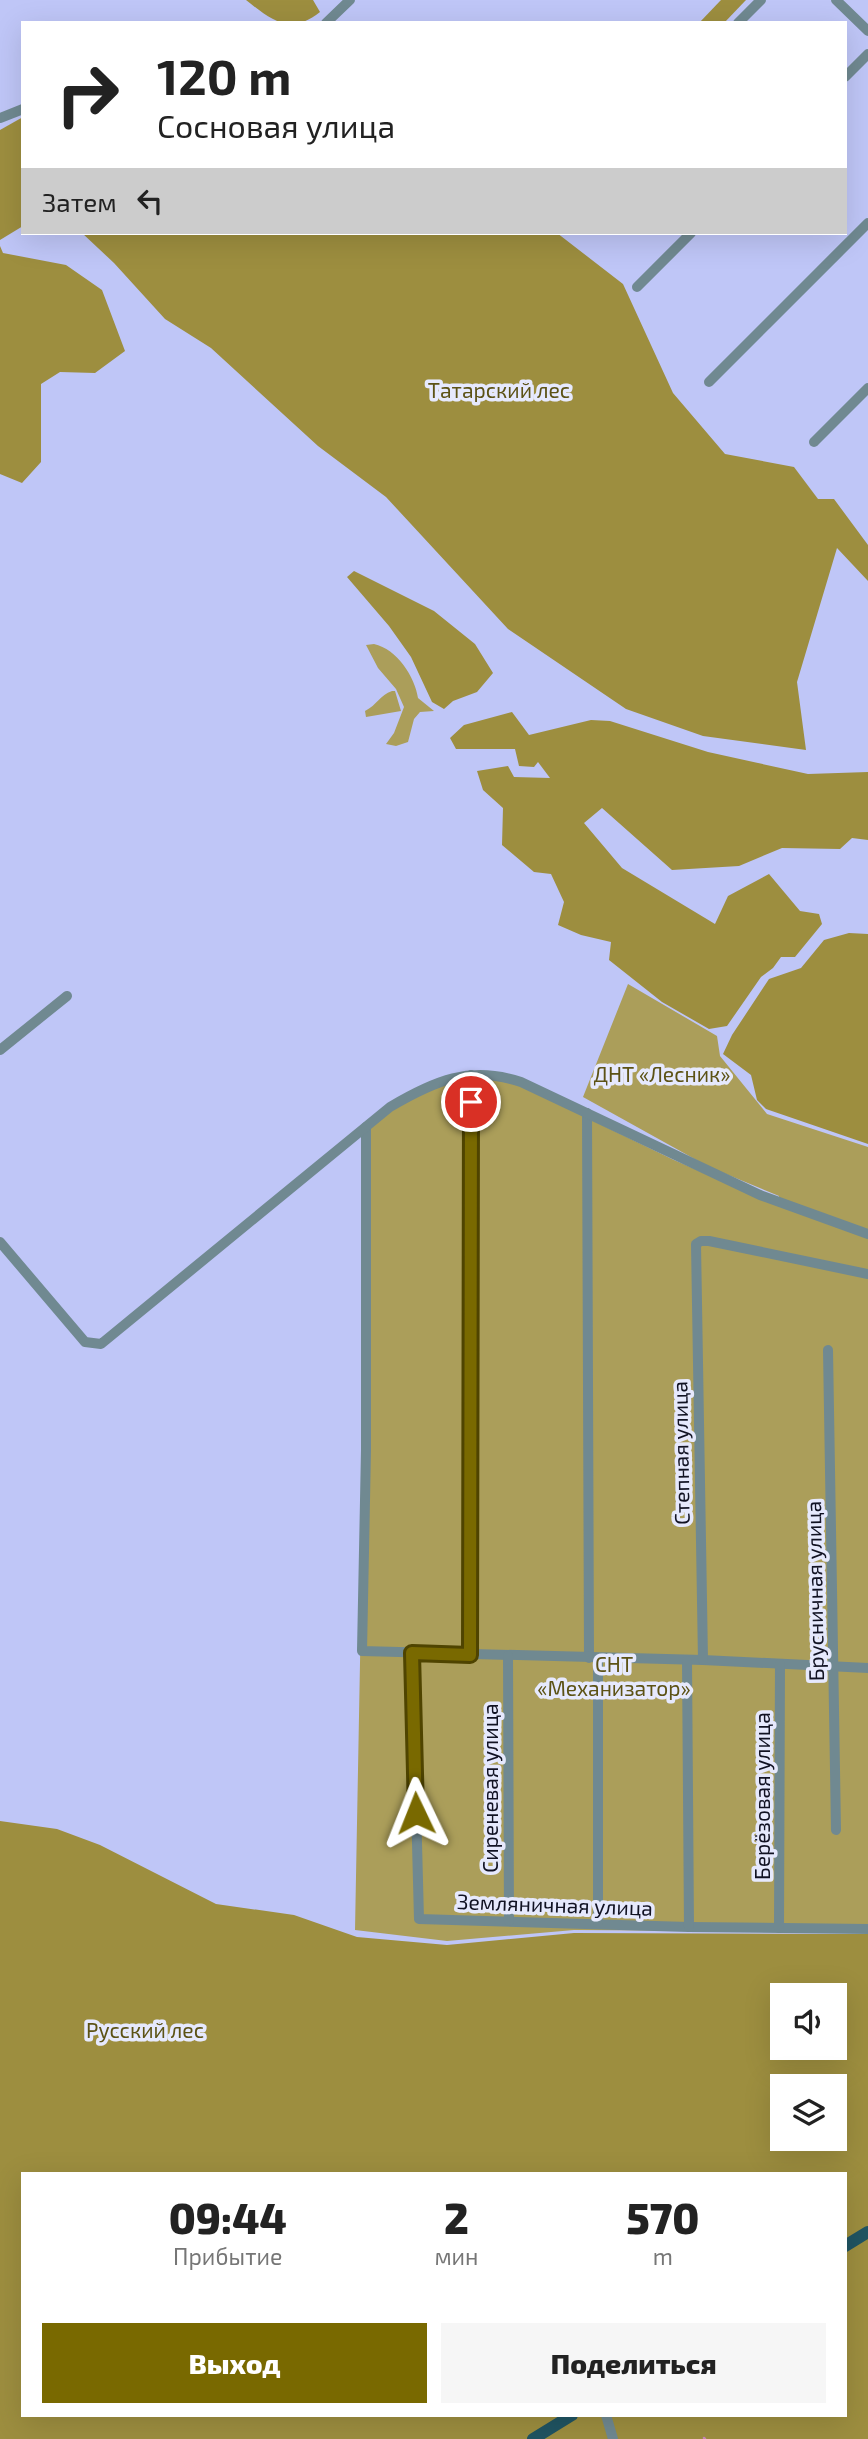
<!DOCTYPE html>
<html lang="ru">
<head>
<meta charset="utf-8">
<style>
  body { margin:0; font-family:"Exo 2",sans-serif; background:#f6f6f6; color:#222; height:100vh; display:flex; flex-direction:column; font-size:26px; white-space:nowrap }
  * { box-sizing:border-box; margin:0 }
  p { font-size:23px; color:#767676 }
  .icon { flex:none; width:38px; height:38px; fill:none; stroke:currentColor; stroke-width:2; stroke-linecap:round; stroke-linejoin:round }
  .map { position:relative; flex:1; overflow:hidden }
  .drawer { position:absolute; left:21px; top:2172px; width:826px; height:245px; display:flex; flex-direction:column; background:#fff; border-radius:0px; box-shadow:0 7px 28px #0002 }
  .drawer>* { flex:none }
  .top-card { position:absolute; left:21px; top:21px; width:826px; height:214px; border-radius:0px; box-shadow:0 7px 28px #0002; background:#fff; color:#222; overflow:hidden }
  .buttons { position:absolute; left:770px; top:1983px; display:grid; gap:14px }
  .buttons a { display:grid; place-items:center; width:77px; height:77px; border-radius:0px; background:#fff; box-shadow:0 7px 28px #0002; font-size:35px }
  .pin { position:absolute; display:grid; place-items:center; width:60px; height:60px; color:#fff; margin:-30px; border:4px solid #fff; border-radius:50%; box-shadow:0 2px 7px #0007 }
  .me { position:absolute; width:77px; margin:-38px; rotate:358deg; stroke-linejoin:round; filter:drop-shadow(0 0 5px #0008) }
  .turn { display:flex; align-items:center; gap:24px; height:147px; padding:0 21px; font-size:32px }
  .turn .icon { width:91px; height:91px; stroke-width:2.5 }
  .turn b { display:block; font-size:49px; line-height:60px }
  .then { display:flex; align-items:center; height:66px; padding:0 21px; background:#0003; gap:14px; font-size:26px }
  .eta { display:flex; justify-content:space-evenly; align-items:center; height:119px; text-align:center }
  .eta b { font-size:42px; font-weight:800; line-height:49px }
  .button { display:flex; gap:14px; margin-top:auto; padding:14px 21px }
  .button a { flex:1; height:80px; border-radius:0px; background:#796900; color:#fff; font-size:28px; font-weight:800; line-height:80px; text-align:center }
  .button a+a { background:#f6f6f6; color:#222 }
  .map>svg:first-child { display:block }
</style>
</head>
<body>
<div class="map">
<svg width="868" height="2439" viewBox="0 0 868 2439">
  <rect width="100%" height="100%" fill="#bfc6f7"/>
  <g fill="#ab9e5a">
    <path d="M374 644C397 649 415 677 418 698L434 711 420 712 414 719 408 742 396 746 386 744 394 733 404 707 396 689 378 668 366 645Z"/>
    <path d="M392 691H395L401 711 366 717 365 711C377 705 380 695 392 691Z"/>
    <polygon points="628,984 717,1036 720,1056 767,1114 868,1147 868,1932 574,1930 447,1941 355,1930 370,1129 399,1102 453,1080 482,1077 511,1081 674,1160 778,1205 779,1196 709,1167 583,1097"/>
  </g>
  <g fill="#9d8e3f" fill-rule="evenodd">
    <path d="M246 0H313L320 12C290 36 271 20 246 0Z"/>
    <polygon points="721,0 746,0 724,23 699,23"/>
    <polygon points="23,117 23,226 0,240 0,130"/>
    <polygon points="82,233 557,233 623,284 673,393 725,454 794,467 818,499 834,499 868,545 868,581 837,548 797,682 806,750 703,736 626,709 508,629 386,497 318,446 211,348 165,319 114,263"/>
    <polygon points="0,246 3,253 66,265 102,290 125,351 95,373 60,372 41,384 41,462 22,483 0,474"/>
    <polygon points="354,571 434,611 475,644 493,673 477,692 453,701 444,709 432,702 411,657 389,626 347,577"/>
    <polygon points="512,712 529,735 591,720 610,721 708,752 808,774 868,772 868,840 852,838 840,849 782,848 739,866 672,870 602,808 584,823 622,868 715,924 728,896 769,874 800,911 819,914 822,924 795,957 781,957 773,968 761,977 727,1026 709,1029 662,1002 609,960 611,942 581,935 558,925 564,902 551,874 534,872 502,845 503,808 483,790 477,771 508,766 514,777 550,778 538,762 534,767 519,766 515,749 456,749 450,738 464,725"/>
    <polygon points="849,933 868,934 868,1144 766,1109 757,1100 751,1075 723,1054 732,1035 769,979 801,968 824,940"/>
    <path d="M0 1821 57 1829 100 1845 216 1904 294 1915 357 1937 447 1945 574 1933 868 1934V2439H0ZM782 1995H835V2048H782ZM782 2086H835V2138H782ZM23 2174H845V2415H23Z"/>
  </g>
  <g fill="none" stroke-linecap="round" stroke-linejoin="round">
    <polyline stroke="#ca87b5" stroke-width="2.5" points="704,2438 705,2439"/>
    <g stroke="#708991" stroke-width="10">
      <polyline points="836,0 868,31"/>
      <polyline points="326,23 350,0"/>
      <polyline points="738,23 761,0"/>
      <polyline points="845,77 868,54"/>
      <polyline points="0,118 23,109"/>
      <polyline points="637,287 691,233"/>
      <polyline points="709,382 868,223"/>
      <polyline points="814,442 868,388"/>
      <polyline points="0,1050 67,996"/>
      <polyline points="587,1113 589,1658"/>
      <polyline points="366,1127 366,1450 362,1651 703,1660 868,1668"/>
      <path d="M0 1242 85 1342 101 1344 390 1107C434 1081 470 1065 521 1082L760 1195 868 1234"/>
      <polyline points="828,1350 836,1830"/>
      <polyline points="412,1653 419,1919 689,1927 868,1929"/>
      <polyline points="470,1655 471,1075"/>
      <polyline points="508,1656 509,1921"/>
      <polyline points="703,1660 696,1244 701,1241 709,1241 868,1274"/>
      <polyline points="687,1661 689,1927"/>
      <polyline points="598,1923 598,1658"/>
      <polyline points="779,1928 780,1664"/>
      <polyline points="606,2415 613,2439"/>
    </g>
    <g stroke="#205462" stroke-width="12">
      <polyline points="845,2246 868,2232"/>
      <polyline points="533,2439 572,2415"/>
    </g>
  </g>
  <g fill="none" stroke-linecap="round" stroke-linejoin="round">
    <g stroke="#4f4400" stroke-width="18">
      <polyline id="route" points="416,1813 412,1653 470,1655 471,1102"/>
    </g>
    <use href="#route" stroke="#796900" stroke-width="12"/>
  </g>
  <g text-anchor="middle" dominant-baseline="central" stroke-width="7" stroke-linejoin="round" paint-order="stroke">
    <g font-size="21" fill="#5c5215" stroke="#e6e9fd">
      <text x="499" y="389">Татарский лес</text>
      <text x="662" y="1073">ДНТ «Лесник»</text>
      <text x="614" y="1663">СНТ<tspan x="614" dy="24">«Механизатор»</tspan></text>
      <text x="145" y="2029">Русский лес</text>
    </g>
    <g font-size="21" fill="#111223" stroke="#e6e9fd">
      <text transform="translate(680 1453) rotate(-91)">Степная улица</text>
      <text transform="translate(814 1591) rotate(-91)">Брусничная улица</text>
      <text transform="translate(489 1788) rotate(-90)">Сиреневая улица</text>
      <text transform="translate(761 1796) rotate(-90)">Берёзовая улица</text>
      <text transform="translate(555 1904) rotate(2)">Земляничная улица</text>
    </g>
  </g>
</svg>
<div class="buttons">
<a><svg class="icon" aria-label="sound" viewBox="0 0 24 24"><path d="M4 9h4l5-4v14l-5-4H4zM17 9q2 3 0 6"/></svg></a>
<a><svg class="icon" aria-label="layers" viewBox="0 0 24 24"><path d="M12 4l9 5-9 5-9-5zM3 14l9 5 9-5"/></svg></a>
</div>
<div class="pin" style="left:471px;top:1102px;background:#d93025"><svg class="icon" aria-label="arrive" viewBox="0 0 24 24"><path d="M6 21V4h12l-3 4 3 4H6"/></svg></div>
<svg class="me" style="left:416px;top:1813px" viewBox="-20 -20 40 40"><path d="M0-17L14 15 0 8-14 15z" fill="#796900" stroke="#fff" stroke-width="4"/></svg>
<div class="top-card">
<div class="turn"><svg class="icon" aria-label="right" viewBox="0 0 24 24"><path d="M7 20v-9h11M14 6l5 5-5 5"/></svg><div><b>120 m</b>Сосновая улица</div></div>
<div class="then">Затем<svg class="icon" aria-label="left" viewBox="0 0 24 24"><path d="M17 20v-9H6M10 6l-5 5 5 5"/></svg></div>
</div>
<section class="drawer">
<div class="eta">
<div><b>09:44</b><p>Прибытие</p></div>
<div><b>2</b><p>мин</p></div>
<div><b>570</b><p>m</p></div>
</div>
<div class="button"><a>Выход</a><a>Поделиться</a></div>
</section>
</div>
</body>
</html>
